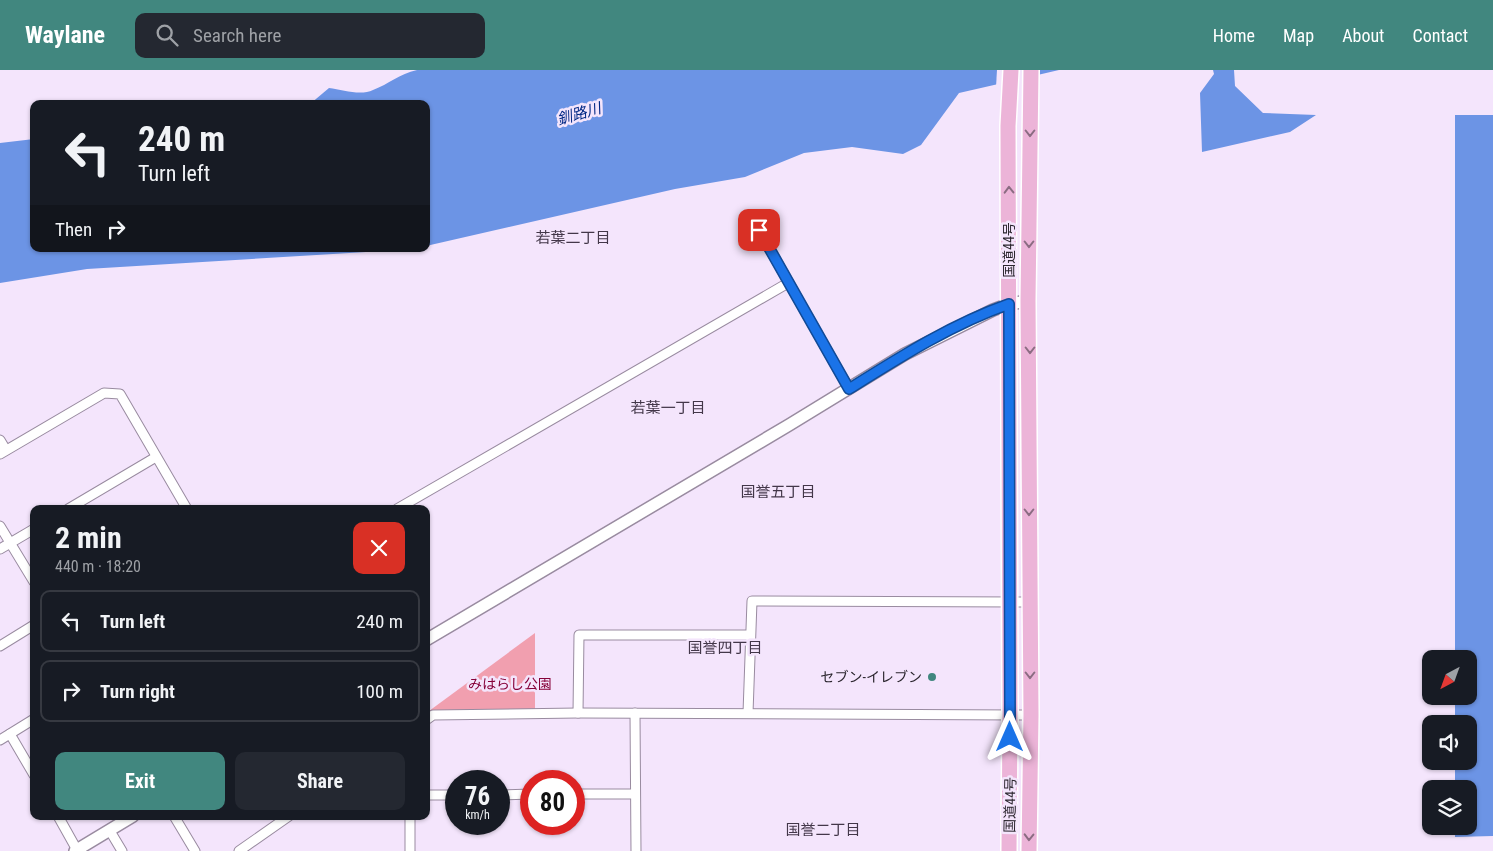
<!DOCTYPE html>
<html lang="en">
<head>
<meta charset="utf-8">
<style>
  body { margin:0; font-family:"Roboto Condensed","Noto Sans JP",sans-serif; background:#242831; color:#f1f3f6; height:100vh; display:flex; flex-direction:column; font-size:19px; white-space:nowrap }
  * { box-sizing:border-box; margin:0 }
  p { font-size:16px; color:#9ea1a6 }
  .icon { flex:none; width:28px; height:28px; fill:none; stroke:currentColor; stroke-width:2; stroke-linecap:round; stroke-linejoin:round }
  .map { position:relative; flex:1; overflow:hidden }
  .details { position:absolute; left:30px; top:435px; width:400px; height:315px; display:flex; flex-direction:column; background:#171b24; border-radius:10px; box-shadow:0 1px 4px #0004 }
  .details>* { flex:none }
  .guide { position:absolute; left:30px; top:30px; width:400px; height:152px; border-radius:10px; box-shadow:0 1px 4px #0004; background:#171b24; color:#f1f3f6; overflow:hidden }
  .needle { width:32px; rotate:221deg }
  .buttons { position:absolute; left:1422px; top:580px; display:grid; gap:10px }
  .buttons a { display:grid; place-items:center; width:55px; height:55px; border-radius:10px; background:#171b24; box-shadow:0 1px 4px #0004; font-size:25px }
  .speed { position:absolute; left:445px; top:700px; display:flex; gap:10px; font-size:25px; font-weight:700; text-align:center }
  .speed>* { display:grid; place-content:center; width:65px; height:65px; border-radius:50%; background:#171b24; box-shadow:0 1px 4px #0004; line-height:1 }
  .speed small { font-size:12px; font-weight:400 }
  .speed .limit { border:8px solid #d22; background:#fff; color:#111 }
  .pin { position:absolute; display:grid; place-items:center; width:42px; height:42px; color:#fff; margin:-21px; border-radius:10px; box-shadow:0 2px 8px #0006 }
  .me { position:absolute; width:55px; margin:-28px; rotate:0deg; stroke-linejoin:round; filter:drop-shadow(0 0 4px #0008) }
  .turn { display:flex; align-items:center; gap:18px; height:105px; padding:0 25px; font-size:22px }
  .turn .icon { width:65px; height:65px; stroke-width:2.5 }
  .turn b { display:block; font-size:35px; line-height:42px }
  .then { display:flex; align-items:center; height:48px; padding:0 25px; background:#0003; gap:10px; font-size:19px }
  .round { display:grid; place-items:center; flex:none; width:52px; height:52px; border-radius:10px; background:#242831 }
  .head { display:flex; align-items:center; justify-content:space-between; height:85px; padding:0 25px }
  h1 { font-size:30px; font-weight:700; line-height:38px }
  .button { display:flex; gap:10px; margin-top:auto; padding:10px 25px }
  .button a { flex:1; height:58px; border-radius:10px; background:#41877f; color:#fff; font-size:20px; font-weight:700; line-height:58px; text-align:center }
  .button a+a { background:#242831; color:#f1f3f6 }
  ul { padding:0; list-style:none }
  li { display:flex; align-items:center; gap:15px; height:62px; margin:0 10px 8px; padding:0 15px; border:2px solid #363941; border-radius:10px }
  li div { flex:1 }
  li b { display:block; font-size:19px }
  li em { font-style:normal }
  header { display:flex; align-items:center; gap:30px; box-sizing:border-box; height:70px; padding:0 25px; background:#41877f; color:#fff }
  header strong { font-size:24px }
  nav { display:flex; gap:28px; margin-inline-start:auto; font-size:18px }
  .search { width:350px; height:45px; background:#242831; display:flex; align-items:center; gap:12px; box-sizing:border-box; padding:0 18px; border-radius:10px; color:#9ea1a6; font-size:19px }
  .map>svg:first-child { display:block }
</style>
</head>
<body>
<header>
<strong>Waylane</strong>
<div class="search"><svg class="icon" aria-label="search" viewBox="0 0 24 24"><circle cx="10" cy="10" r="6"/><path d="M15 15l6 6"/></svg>Search here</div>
<nav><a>Home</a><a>Map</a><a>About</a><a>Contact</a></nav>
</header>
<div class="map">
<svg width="1493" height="781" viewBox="0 0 1493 781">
  <rect width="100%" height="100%" fill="#f4e5fc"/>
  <polygon fill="#f19faf" points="535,563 535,639 429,641"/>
  <g fill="#6c94e5">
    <path d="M417 0H1059L959 23 921 75 903 84 852 77 804 83 745 107 675 119 426 176V34H310L329 18C343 20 361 26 373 20 389 14 399 4 417 0Z"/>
    <polygon points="1213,0 1234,0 1235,16 1263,43 1316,45 1290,62 1202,82 1200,23 1214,4"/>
    <polygon points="1455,45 1493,45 1493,766 1455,767 1455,756 1469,756 1469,719 1455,719 1455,691 1469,691 1469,654 1455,654 1455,626 1469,626 1469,589 1455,589"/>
    <polygon points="34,69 34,179 415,179 87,199 0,213 0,73"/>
  </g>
  <polygon fill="#f4e5fc" points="997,0 1040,0 1039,7 996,17"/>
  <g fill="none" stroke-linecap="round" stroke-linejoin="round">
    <g stroke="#998ba0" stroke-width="11">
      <g id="minor">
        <polyline points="759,160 849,319"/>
        <polyline points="0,370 6,380"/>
        <polyline points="0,384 104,323 120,324 187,439"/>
        <polyline points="68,439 156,387"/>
        <polyline points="397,439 788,213"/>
        <polyline points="0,456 34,512"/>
        <polyline points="0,479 34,459"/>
        <polyline points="0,576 34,555"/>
        <polyline points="578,643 579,565 749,565"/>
        <polyline points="635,643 636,781"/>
        <polyline points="748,643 752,531 1030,532"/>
        <polyline points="426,650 433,645 578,643 1031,645"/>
        <polyline points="10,664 34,705"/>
        <polyline points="0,670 34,649"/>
        <polyline points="574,724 635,724"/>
        <polyline points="426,725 456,725"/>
        <polyline points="499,725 531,724"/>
        <polyline points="58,746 77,780"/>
        <polyline points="174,746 195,781"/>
        <polyline points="110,761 122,781"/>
        <polyline points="239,781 289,746"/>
        <polyline points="410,781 410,746"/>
      </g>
    </g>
    <g stroke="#998ba0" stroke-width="14">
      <g id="tertiary">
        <polyline points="426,570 789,355 905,284 993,240 1009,234 1028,231"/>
        <polyline points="75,781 133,746"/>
      </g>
    </g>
    <g stroke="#fff" stroke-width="18">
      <g id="trunk">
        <polyline points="1009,781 1010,645 1008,56 1011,0"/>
        <polyline points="1029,781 1031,645 1028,231 1031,0"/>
      </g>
    </g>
    <use href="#minor" stroke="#fff" stroke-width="9"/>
    <use href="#tertiary" stroke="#fff" stroke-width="11"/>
    <use href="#trunk" stroke="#ecb4d8" stroke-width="15"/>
  </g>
  <defs><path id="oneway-chevron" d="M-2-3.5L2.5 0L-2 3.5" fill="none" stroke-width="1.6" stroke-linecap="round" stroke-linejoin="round" transform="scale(1.25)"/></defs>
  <g stroke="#8b6c82">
    <use href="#oneway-chevron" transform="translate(1030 63) rotate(90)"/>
    <use href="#oneway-chevron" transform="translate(1009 120) rotate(-91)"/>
    <use href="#oneway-chevron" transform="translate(1029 174) rotate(90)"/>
    <use href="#oneway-chevron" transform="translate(1030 280) rotate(90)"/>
    <use href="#oneway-chevron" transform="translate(1029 442) rotate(90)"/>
    <use href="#oneway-chevron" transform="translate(1030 605) rotate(90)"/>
    <use href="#oneway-chevron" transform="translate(1029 767) rotate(91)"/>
  </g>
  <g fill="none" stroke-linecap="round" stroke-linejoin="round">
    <g stroke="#114b97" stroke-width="12">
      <path id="route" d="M759 160 849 319C900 287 952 254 1009 234L1010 667"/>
    </g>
    <use href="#route" stroke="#1a73e8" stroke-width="9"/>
  </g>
  <circle fill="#41877f" stroke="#f4e5fc" stroke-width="2" cx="932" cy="607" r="5"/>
  <g text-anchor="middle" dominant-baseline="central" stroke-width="5" stroke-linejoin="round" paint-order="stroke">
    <g font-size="14" fill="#2a252d" stroke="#f4e5fc">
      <text transform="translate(1009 180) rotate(-90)">国道44号</text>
      <text transform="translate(1010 735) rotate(-89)">国道44号</text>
    </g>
    <g font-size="14" fill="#2a252d" stroke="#f4e5fc" text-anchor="end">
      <text x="922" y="607">セブン-イレブン</text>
    </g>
    <g font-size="14" fill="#860239" stroke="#f4e5fc">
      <text x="510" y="614">みはらし公園</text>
    </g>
    <g font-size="15" font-style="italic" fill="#032985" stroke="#f4e5fc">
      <text transform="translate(579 44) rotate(-16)">釧路川</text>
    </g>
    <g font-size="15" fill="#433749" stroke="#f4e5fc">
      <text x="573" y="168">若葉二丁目</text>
      <text x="668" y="338">若葉一丁目</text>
      <text x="778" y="422">国誉五丁目</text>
      <text x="725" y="578">国誉四丁目</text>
      <text x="823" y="760">国誉二丁目</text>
    </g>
  </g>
</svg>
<div class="buttons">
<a><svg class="needle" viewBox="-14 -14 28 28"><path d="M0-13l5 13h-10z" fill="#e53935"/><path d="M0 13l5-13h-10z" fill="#9ea1a6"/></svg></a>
<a><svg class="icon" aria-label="sound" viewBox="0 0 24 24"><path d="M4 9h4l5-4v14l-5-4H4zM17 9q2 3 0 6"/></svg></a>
<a><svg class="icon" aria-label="layers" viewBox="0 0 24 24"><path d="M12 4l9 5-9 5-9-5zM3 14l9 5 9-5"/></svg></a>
</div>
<div class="speed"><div>76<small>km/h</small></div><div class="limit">80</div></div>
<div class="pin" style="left:759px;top:160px;background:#d93025"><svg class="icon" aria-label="arrive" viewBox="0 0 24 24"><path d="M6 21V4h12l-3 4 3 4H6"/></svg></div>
<svg class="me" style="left:1010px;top:667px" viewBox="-20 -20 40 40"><path d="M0-17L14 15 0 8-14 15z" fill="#1a73e8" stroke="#fff" stroke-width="4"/></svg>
<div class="guide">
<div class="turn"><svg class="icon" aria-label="left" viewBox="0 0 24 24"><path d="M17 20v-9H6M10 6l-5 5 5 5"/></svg><div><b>240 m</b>Turn left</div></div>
<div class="then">Then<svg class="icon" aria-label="right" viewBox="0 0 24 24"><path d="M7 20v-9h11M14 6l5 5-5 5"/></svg></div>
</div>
<section class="details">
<div class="head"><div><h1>2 min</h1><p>440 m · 18:20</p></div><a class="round" style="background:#d93025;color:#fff"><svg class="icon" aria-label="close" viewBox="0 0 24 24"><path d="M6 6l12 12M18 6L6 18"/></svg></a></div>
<ul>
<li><svg class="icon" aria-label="left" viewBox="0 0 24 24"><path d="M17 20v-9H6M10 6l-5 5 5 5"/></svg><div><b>Turn left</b></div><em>240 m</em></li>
<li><svg class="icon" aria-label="right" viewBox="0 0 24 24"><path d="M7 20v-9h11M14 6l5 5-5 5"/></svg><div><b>Turn right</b></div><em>100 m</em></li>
</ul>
<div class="button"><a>Exit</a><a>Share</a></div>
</section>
</div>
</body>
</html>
